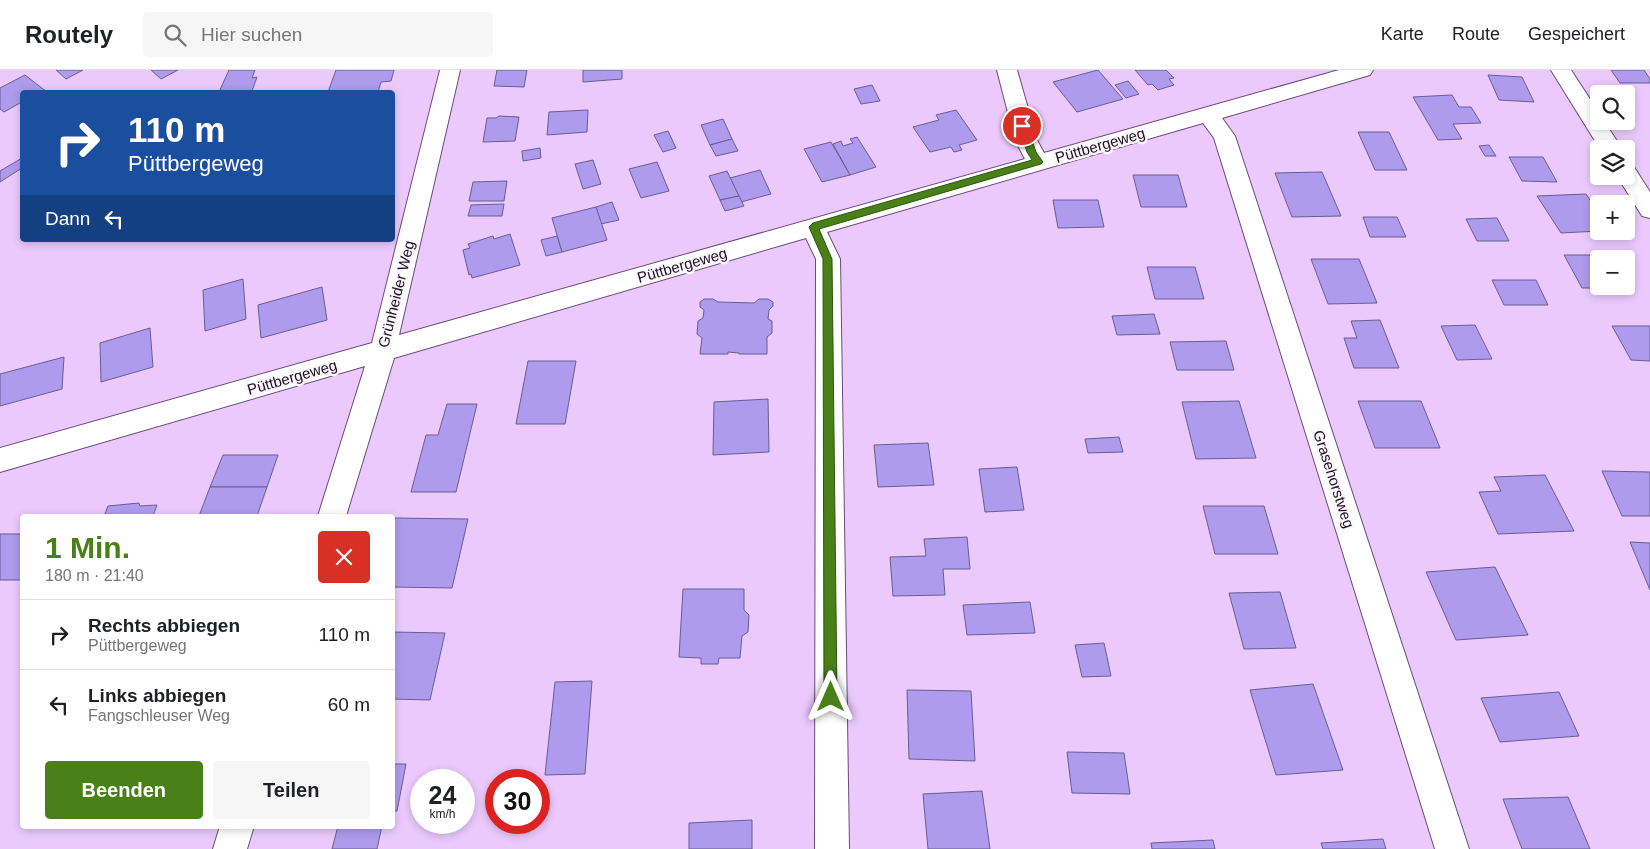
<!DOCTYPE html>
<html lang="de">
<head>
<meta charset="utf-8">
<style>
  body { margin:0; font-family:Arial,sans-serif; background:#f6f6f6; color:#202124; height:100vh; display:flex; flex-direction:column; font-size:19px; white-space:nowrap }
  * { box-sizing:border-box; margin:0 }
  p { font-size:16px; color:#757577 }
  .icon { flex:none; width:28px; height:28px; fill:none; stroke:currentColor; stroke-width:2; stroke-linecap:round; stroke-linejoin:round }
  .map { position:relative; flex:1; overflow:hidden }
  .details { position:absolute; left:20px; top:444px; width:375px; height:315px; display:flex; flex-direction:column; background:#fff; border-radius:5px; box-shadow:0 2px 8px #0003 }
  .details>* { flex:none }
  .guide { position:absolute; left:20px; top:20px; width:375px; height:152px; border-radius:5px; box-shadow:0 2px 8px #0003; background:#1a4fa0; color:#fff; overflow:hidden }
  .tools { position:absolute; left:1590px; top:15px; display:grid; gap:10px }
  .tools a { display:grid; place-items:center; width:45px; height:45px; border-radius:5px; background:#fff; box-shadow:0 2px 8px #0003; font-size:25px }
  .speed { position:absolute; left:410px; top:699px; display:flex; gap:10px; font-size:25px; font-weight:700; text-align:center }
  .speed>* { display:grid; place-content:center; width:65px; height:65px; border-radius:50%; background:#fff; box-shadow:0 2px 8px #0003; line-height:1 }
  .speed small { font-size:12px; font-weight:400 }
  .speed .limit { border:8px solid #d22; background:#fff; color:#111 }
  .pin { position:absolute; display:grid; place-items:center; width:42px; height:42px; color:#fff; margin:-21px; border:2px solid #fff; border-radius:50%; box-shadow:0 1px 5px #0007 }
  .me { position:absolute; width:55px; margin:-28px; rotate:0deg; stroke-linejoin:round; filter:drop-shadow(0 0 4px #0008) }
  .turn { display:flex; align-items:center; gap:18px; height:105px; padding:0 25px; font-size:22px }
  .turn .icon { width:65px; height:65px; stroke-width:2.5 }
  .turn b { display:block; font-size:35px; line-height:42px }
  .then { display:flex; align-items:center; height:48px; padding:0 25px; background:#0003; gap:10px; font-size:19px }
  .round { display:grid; place-items:center; flex:none; width:52px; height:52px; border-radius:5px; background:#f6f6f6 }
  .summary { display:flex; align-items:center; justify-content:space-between; height:85px; padding:0 25px }
  h1 { font-size:30px; font-weight:700; line-height:38px; color:#4a8018 }
  .button { display:flex; gap:10px; margin-top:auto; padding:10px 25px }
  .button a { flex:1; height:58px; border-radius:5px; background:#4a8018; color:#fff; font-size:20px; font-weight:700; line-height:58px; text-align:center }
  .button a+a { background:#f6f6f6; color:#202124 }
  ul { padding:0; list-style:none }
  li { display:flex; align-items:center; gap:15px; height:70px; padding:0 25px; border-top:1px solid #e0e0e0 }
  li div { flex:1 }
  li b { display:block; font-size:19px }
  li em { font-style:normal }
  header { display:flex; align-items:center; gap:30px; box-sizing:border-box; height:70px; padding:0 25px; background:#fff; border-bottom:1px solid #e0e0e0 }
  header strong { font-size:24px }
  nav { display:flex; gap:28px; margin-inline-start:auto; font-size:18px }
  .search { width:350px; height:45px; background:#f6f6f6; display:flex; align-items:center; gap:12px; box-sizing:border-box; padding:0 18px; border-radius:5px; color:#757577; font-size:19px }
  .map>svg:first-child { display:block }
</style>
</head>
<body>
<header>
<strong>Routely</strong>
<div class="search"><svg class="icon" aria-label="search" viewBox="0 0 24 24"><circle cx="10" cy="10" r="6"/><path d="M15 15l6 6"/></svg>Hier suchen</div>
<nav><a>Karte</a><a>Route</a><a>Gespeichert</a></nav>
</header>
<div class="map">
<svg width="1650" height="779" viewBox="0 0 1650 779">
  <rect width="100%" height="100%" fill="#ebc9fd"/>
  <g fill="#ae9bee" stroke="#695d90">
    <polygon points="56,0 83,0 66,9"/>
    <polygon points="151,0 178,0 161,9"/>
    <polygon points="229,0 255,0 252,8 257,7 252,21 219,22"/>
    <polygon points="336,0 394,0 391,11 381,12 378,22 328,22"/>
    <polygon points="497,0 527,0 524,17 494,16"/>
    <polygon points="583,0 622,0 622,9 583,12"/>
    <polygon points="1098,0 1123,29 1077,42 1053,12"/>
    <polygon points="1135,0 1166,0 1174,8 1169,9 1174,15 1158,20 1152,14 1148,15"/>
    <polygon points="1611,0 1644,0 1650,9 1650,13 1620,13"/>
    <polygon points="25,5 47,22 22,22 22,35 20,33 4,42 0,39 0,18"/>
    <polygon points="1488,5 1522,7 1534,32 1499,30"/>
    <polygon points="1128,11 1139,24 1126,28 1115,15"/>
    <polygon points="872,15 880,31 861,34 854,19"/>
    <polygon points="1452,25 1459,37 1471,37 1481,53 1453,54 1462,69 1438,70 1413,27"/>
    <polygon points="588,40 587,62 547,65 549,42"/>
    <polygon points="956,40 977,70 959,75 962,80 954,82 951,77 930,82 913,57 939,50 936,45"/>
    <polygon points="499,46 519,47 515,71 483,72 487,48 496,48"/>
    <polygon points="723,49 732,69 710,75 701,55"/>
    <polygon points="668,61 676,78 663,82 654,65"/>
    <polygon points="1358,62 1389,62 1407,100 1375,100"/>
    <polygon points="857,67 876,97 850,105 833,74 841,71 843,76 853,73 850,69"/>
    <polygon points="732,69 738,81 716,86 710,75"/>
    <polygon points="831,72 850,105 822,112 804,79"/>
    <polygon points="1489,75 1496,86 1485,86 1479,76"/>
    <polygon points="540,78 541,88 523,91 522,81"/>
    <polygon points="1509,87 1543,87 1557,112 1522,111"/>
    <polygon points="22,88 22,98 0,112 0,101"/>
    <polygon points="593,90 601,114 583,119 575,94"/>
    <polygon points="657,92 669,121 641,128 629,99"/>
    <polygon points="760,100 771,124 741,132 730,108"/>
    <polygon points="727,101 739,126 720,130 709,106"/>
    <polygon points="1322,102 1341,146 1292,147 1275,103"/>
    <polygon points="1133,105 1178,105 1187,137 1141,137"/>
    <polygon points="507,111 504,131 469,131 473,112"/>
    <polygon points="1586,124 1599,144 1599,161 1561,163 1537,126"/>
    <polygon points="739,126 744,136 725,141 720,130"/>
    <polygon points="1053,130 1098,130 1104,157 1058,158"/>
    <polygon points="612,132 619,150 601,154 596,137"/>
    <polygon points="504,134 502,146 468,146 471,135"/>
    <polygon points="596,137 607,170 562,182 552,148"/>
    <polygon points="1363,147 1397,147 1406,167 1370,167"/>
    <polygon points="1497,148 1509,171 1477,171 1466,149"/>
    <polygon points="510,164 520,195 472,208 471,204 469,205 463,180 470,178 468,174 493,166 494,169"/>
    <polygon points="557,166 562,182 546,186 541,170"/>
    <polygon points="1564,185 1607,185 1609,189 1599,189 1599,216 1626,218 1582,218"/>
    <polygon points="1311,189 1359,189 1377,233 1328,234"/>
    <polygon points="1147,197 1195,197 1204,229 1155,229"/>
    <polygon points="243,209 246,249 205,261 203,220"/>
    <polygon points="1492,210 1536,210 1548,235 1504,235"/>
    <polygon points="322,217 327,250 261,268 258,235"/>
    <polygon points="704,229 713,229 718,232 754,233 759,229 768,229 773,232 773,236 769,240 768,249 772,251 772,263 767,267 767,284 739,284 739,283 728,282 728,284 700,284 702,268 697,264 698,251 703,248 704,240 700,237 700,232"/>
    <polygon points="1154,244 1160,264 1117,265 1112,246"/>
    <polygon points="1380,250 1399,298 1354,298 1344,268 1357,268 1351,251"/>
    <polygon points="1475,255 1492,289 1457,290 1441,256"/>
    <polygon points="1612,256 1650,256 1650,291 1631,290"/>
    <polygon points="150,258 153,297 101,312 100,273"/>
    <polygon points="1226,271 1234,300 1177,300 1170,272"/>
    <polygon points="64,287 62,319 0,336 0,304"/>
    <polygon points="528,291 576,291 565,354 516,354"/>
    <polygon points="768,329 769,382 713,385 714,332"/>
    <polygon points="1239,331 1256,388 1196,389 1182,332"/>
    <polygon points="1358,331 1421,331 1440,378 1375,378"/>
    <polygon points="447,334 477,334 456,422 411,422 426,365 438,365"/>
    <polygon points="1119,367 1123,382 1088,383 1085,369"/>
    <polygon points="928,373 934,415 878,417 874,375"/>
    <polygon points="223,385 278,385 267,417 210,417"/>
    <polygon points="1017,397 1024,440 985,442 979,399"/>
    <polygon points="1602,401 1650,402 1650,446 1622,446"/>
    <polygon points="1545,405 1574,461 1498,464 1479,422 1501,421 1494,407"/>
    <polygon points="210,417 267,417 257,446 199,446"/>
    <polygon points="139,433 140,436 157,435 153,446 104,446 108,436"/>
    <polygon points="1203,436 1264,436 1278,484 1215,484"/>
    <polygon points="395,448 468,449 452,518 392,517 392,457"/>
    <rect x="0" y="464" width="22" height="46"/>
    <polygon points="967,467 970,499 943,499 945,525 893,526 890,487 926,486 924,469"/>
    <polygon points="1630,472 1650,473 1650,520"/>
    <polygon points="1495,497 1528,565 1456,570 1426,502"/>
    <polygon points="683,519 744,519 744,540 749,545 748,562 742,566 740,588 719,588 718,594 701,594 701,588 679,587"/>
    <polygon points="1280,522 1296,578 1244,579 1229,523"/>
    <polygon points="1030,532 1035,563 967,565 963,535"/>
    <polygon points="392,562 445,563 430,630 392,629"/>
    <polygon points="1104,573 1111,606 1082,607 1075,575"/>
    <polygon points="592,611 585,704 545,705 555,612"/>
    <polygon points="1313,614 1343,700 1276,705 1250,620"/>
    <polygon points="907,620 971,621 975,691 909,689"/>
    <polygon points="1559,622 1579,666 1500,672 1481,628"/>
    <polygon points="1067,682 1124,683 1130,724 1072,723"/>
    <polygon points="392,694 406,694 397,741 392,741"/>
    <polygon points="982,721 990,779 928,779 923,724"/>
    <polygon points="1568,727 1590,779 1522,779 1503,729"/>
    <polygon points="752,750 752,779 689,779 689,753"/>
    <polygon points="338,756 382,756 377,779 332,779"/>
    <polygon points="1383,769 1386,779 1323,779 1321,773"/>
    <polygon points="1213,770 1215,779 1152,779 1151,773"/>
  </g>
  <g fill="none" stroke-linecap="round" stroke-linejoin="round">
    <g stroke="#6a4c79" stroke-width="2">
      <g id="street">
        <polygon points="440,0 460,0 399,265 1025,89 1015,70 997,0 1017,0 1037,70 1044,83 1339,0 1373,0 1370,5 1222,48 1235,66 1469,779 1435,779 1214,68 1203,53 827,162 840,189 849,779 815,779 816,189 806,168 394,288 346,446 318,446 365,296 0,402 0,378 372,273"/>
        <polygon points="1551,0 1571,0 1599,43 1599,51 1604,51 1622,79 1600,79"/>
        <polygon points="1626,95 1634,97 1650,122 1650,148 1642,146 1617,106 1626,106"/>
        <polygon points="220,756 254,756 247,779 213,779"/>
      </g>
    </g>
    <use href="#street" fill="#fff" fill-rule="evenodd"/>
  </g>
  <polygon fill="#4a8018" stroke="#305310" points="1022,53 1027,56 1036,82 1043,92 1041,94 819,159 832,189 837,627 835,632 831,634 826,632 824,627 823,189 809,157 813,153 1032,90 1027,82 1018,56"/>
  <g text-anchor="middle" dominant-baseline="central" stroke-width="5" stroke-linejoin="round" paint-order="stroke">
    <g font-size="15" fill="#1d1123" stroke="#fbf7fd">
      <text transform="translate(1100 75) rotate(-16)">Püttbergeweg</text>
      <text transform="translate(682 195) rotate(-16)">Püttbergeweg</text>
      <text transform="translate(396 224) rotate(-76)">Grünheider Weg</text>
      <text transform="translate(292 307) rotate(-16)">Püttbergeweg</text>
      <text transform="translate(1334 409) rotate(72)">Grasehorstweg</text>
    </g>
  </g>
</svg>
<div class="tools">
<a><svg class="icon" aria-label="search" viewBox="0 0 24 24"><circle cx="10" cy="10" r="6"/><path d="M15 15l6 6"/></svg></a>
<a><svg class="icon" aria-label="layers" viewBox="0 0 24 24"><path d="M12 4l9 5-9 5-9-5zM3 14l9 5 9-5"/></svg></a>
<a>+</a>
<a>−</a>
</div>
<div class="speed"><div>24<small>km/h</small></div><div class="limit">30</div></div>
<div class="pin" style="left:1022px;top:56px;background:#d93025"><svg class="icon" aria-label="arrive" viewBox="0 0 24 24"><path d="M6 21V4h12l-3 4 3 4H6"/></svg></div>
<svg class="me" style="left:831px;top:627px" viewBox="-20 -20 40 40"><path d="M0-17L14 15 0 8-14 15z" fill="#4a8018" stroke="#fff" stroke-width="4"/></svg>
<div class="guide">
<div class="turn"><svg class="icon" aria-label="right" viewBox="0 0 24 24"><path d="M7 20v-9h11M14 6l5 5-5 5"/></svg><div><b>110 m</b>Püttbergeweg</div></div>
<div class="then">Dann<svg class="icon" aria-label="left" viewBox="0 0 24 24"><path d="M17 20v-9H6M10 6l-5 5 5 5"/></svg></div>
</div>
<section class="details">
<div class="summary"><div><h1>1 Min.</h1><p>180 m · 21:40</p></div><a class="round" style="background:#d93025;color:#fff"><svg class="icon" aria-label="close" viewBox="0 0 24 24"><path d="M6 6l12 12M18 6L6 18"/></svg></a></div>
<ul>
<li><svg class="icon" aria-label="right" viewBox="0 0 24 24"><path d="M7 20v-9h11M14 6l5 5-5 5"/></svg><div><b>Rechts abbiegen</b><p>Püttbergeweg</p></div><em>110 m</em></li>
<li><svg class="icon" aria-label="left" viewBox="0 0 24 24"><path d="M17 20v-9H6M10 6l-5 5 5 5"/></svg><div><b>Links abbiegen</b><p>Fangschleuser Weg</p></div><em>60 m</em></li>
</ul>
<div class="button"><a>Beenden</a><a>Teilen</a></div>
</section>
</div>
</body>
</html>
